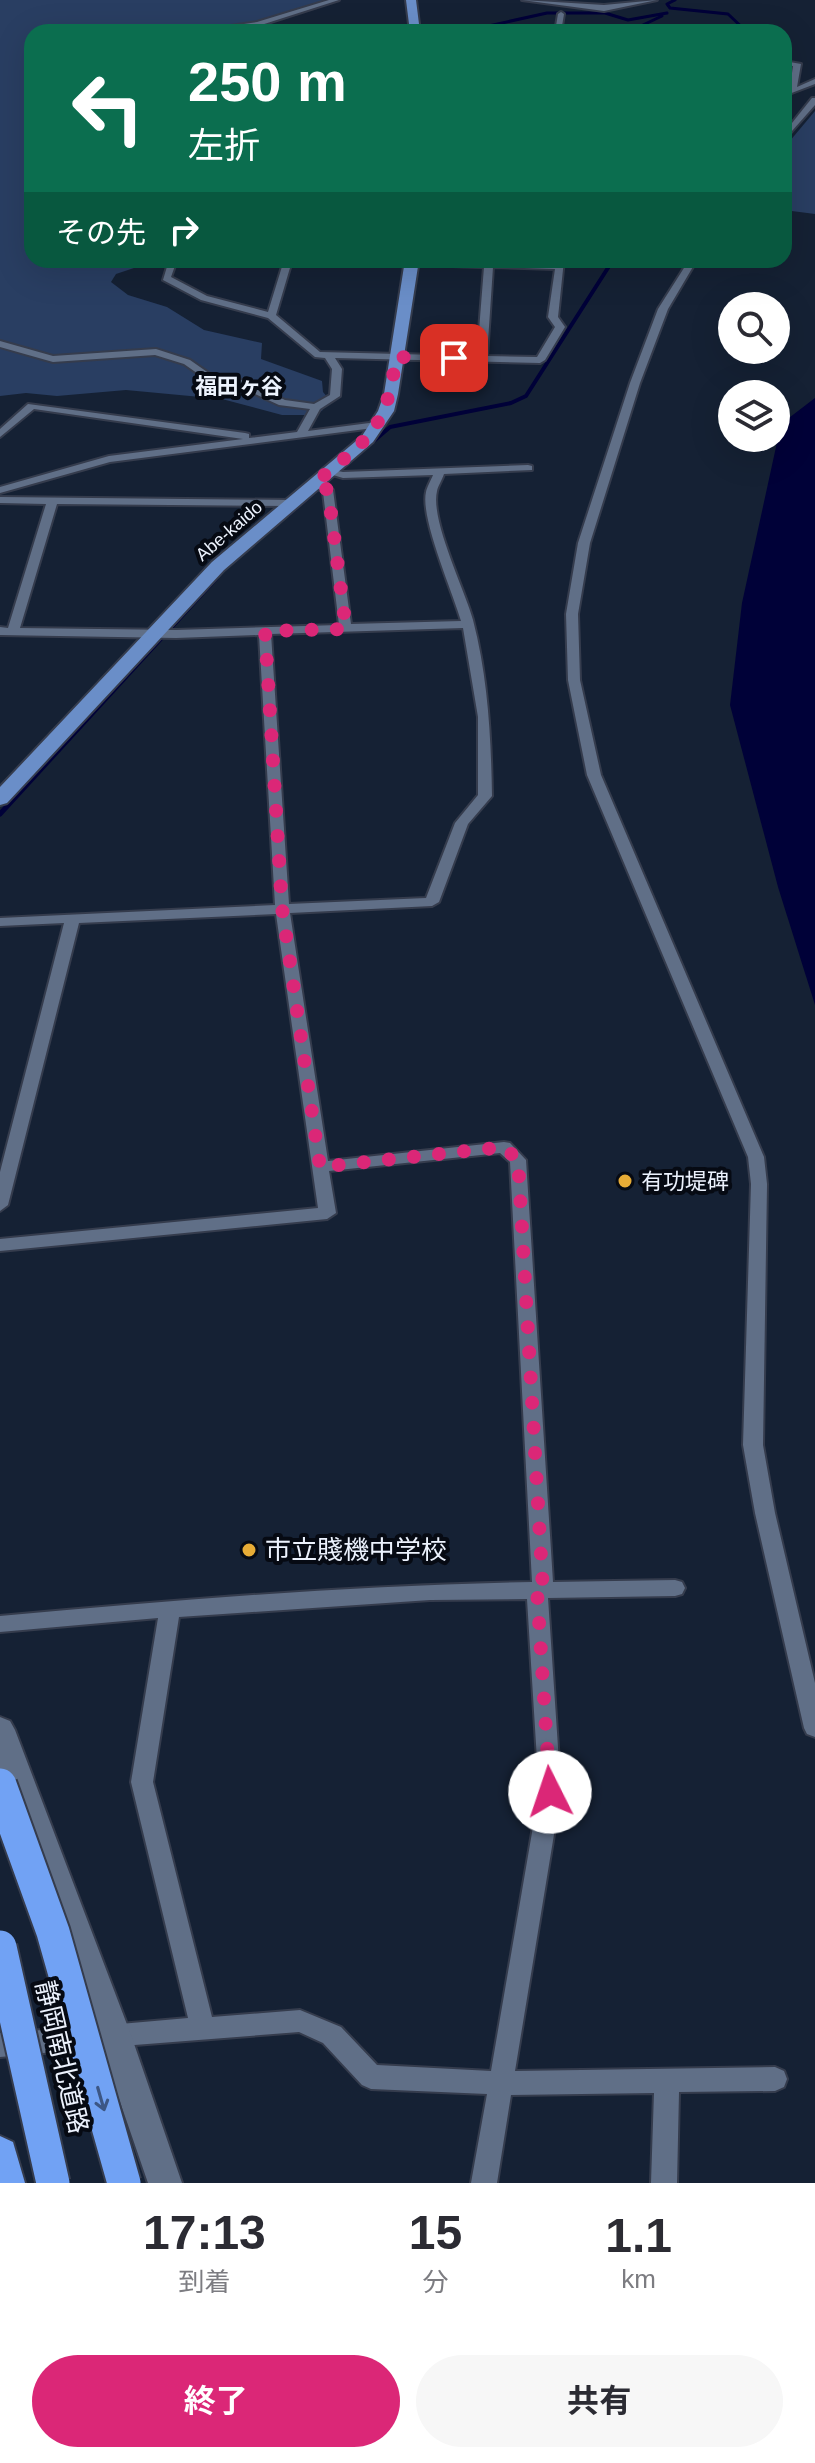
<!DOCTYPE html>
<html lang="ja">
<head>
<meta charset="utf-8">
<style>
  body { margin:0; font-family:Helvetica,"Noto Sans JP",sans-serif; background:#f7f7f7; color:#2b2b33; height:100vh; display:flex; flex-direction:column; font-size:30px; white-space:nowrap }
  * { box-sizing:border-box; margin:0 }
  p { font-size:26px; color:#7c7c81 }
  .icon { flex:none; width:44px; height:44px; fill:none; stroke:currentColor; stroke-width:2; stroke-linecap:round; stroke-linejoin:round }
  .map { position:relative; height:2183px; overflow:hidden }
  .sheet { display:flex; flex-direction:column; background:#fff; flex:1 }
  .sheet>* { flex:none }
  .guide { position:absolute; left:24px; top:24px; width:768px; height:244px; border-radius:24px; box-shadow:0 8px 32px #0002; background:#0b6e4f; color:#fff; overflow:hidden }
  .controls { position:absolute; left:718px; top:292px; display:grid; gap:16px }
  .controls a { display:grid; place-items:center; width:72px; height:72px; border-radius:50%; background:#fff; box-shadow:0 8px 32px #0002; font-size:40px }
  .pin { position:absolute; display:grid; place-items:center; width:68px; height:68px; color:#fff; margin:-34px; border-radius:16px; box-shadow:0 4px 12px #0006 }
  .me { position:absolute; width:88px; margin:-44px; rotate:356deg; stroke-linejoin:round; filter:drop-shadow(0 0 6px #0008) }
  .turn { display:flex; align-items:center; gap:28px; height:168px; padding:0 32px; font-size:36px }
  .turn .icon { width:104px; height:104px; stroke-width:2.5 }
  .turn b { display:block; font-size:56px; line-height:68px }
  .then { display:flex; align-items:center; height:76px; padding:0 32px; background:#0003; gap:16px; font-size:30px }
  .eta { display:flex; justify-content:space-evenly; align-items:center; height:136px; text-align:center }
  .eta b { font-size:48px; font-weight:700; line-height:56px }
  .action { display:flex; gap:16px; margin-top:auto; padding:16px 32px }
  .action a { flex:1; height:92px; border-radius:48px; background:#db2777; color:#fff; font-size:32px; font-weight:700; line-height:92px; text-align:center }
  .action a+a { background:#f7f7f7; color:#2b2b33 }
  .map>svg:first-child { display:block }
</style>
</head>
<body>
<div class="map">
<svg width="815" height="2183" viewBox="0 0 815 2183">
  <rect width="100%" height="100%" fill="#152134"/>
  <g fill="#293e62">
    <polygon points="0,0 337,0 306,7 270,22 228,31 32,32 32,260 158,260 116,274 111,282 128,295 167,307 204,330 262,343 261,359 322,381 323,392 328,398 322,411 306,415 282,415 222,399 126,390 57,396 26,393 0,396"/>
    <polygon points="815,111 815,214 784,210 784,148"/>
  </g>
  <polygon fill="#000138" points="815,398 815,1005 778,887 730,705 742,603 781,424"/>
  <g fill="none" stroke-linecap="round" stroke-linejoin="round">
    <g stroke="#000138" stroke-width="3">
      <polyline points="675,0 667,4 670,8 728,14 747,32"/>
      <polyline points="461,32 547,13 605,13 628,20 667,13"/>
      <polyline points="628,32 662,16"/>
    </g>
    <polyline stroke="#000138" stroke-width="4" points="288,515 390,427 511,403 526,396 613,260"/>
    <polyline stroke="#000138" stroke-width="5" points="0,814 216,578"/>
    <g stroke="#353c4d" stroke-width="4">
      <g id="minor">
        <polygon points="329,0 339,0 258,26 189,32 257,22"/>
        <polygon points="561,12 564,14 561,32 555,32 558,14"/>
        <polygon points="784,61 801,64 797,87 815,79 815,84 789,94 793,66 784,65"/>
        <polygon points="812,98 815,98 815,105 784,140 784,133"/>
        <path d="M169 260H177L171 277 207 296 268 312 284 260H493L555 263 556 260H564L558 317 565 327 545 360 540 363 335 358 342 369 340 396 320 409 308 431 377 422 382 425 381 427 110 462 0 493V487L109 456 243 439 34 409 0 437V429L28 404 245 433 249 434V438L297 432 310 409 279 405 233 384 204 378 184 364 155 355 53 362 0 347V341L53 356 156 349 190 360 210 374 239 379 285 400 314 404 330 395 332 369 325 358 315 357 268 318 201 300 163 280ZM292 261 484 267 477 356 320 352 276 315ZM493 267 555 269 548 317 555 327 537 357 487 356Z"/>
        <polygon points="689,260 697,260 668,309 640,383 590,543 578,614 580,680 601,775 764,1157 767,1184 763,1445 775,1513 815,1683 815,1737 807,1734 804,1728 755,1513 743,1445 751,1184 748,1157 587,775 568,680 566,614 578,543 630,383 658,309"/>
        <path d="M528 465 532 466V470L444 474C442 480 438 486 437 491 430 520 465 590 473 620 488 678 491 737 492 796L468 824 439 902 432 906 290 913 328 1161 504 1142 510 1143 526 1160 553 1582 675 1580 682 1582 685 1588 682 1594 675 1596 548 1598 561 1792 515 2071 775 2067 784 2071 787 2079 784 2087 775 2091 679 2092 677 2183H651L654 2093 511 2095 497 2183H471L487 2094 371 2089 362 2085 323 2043 299 2032 109 2047 100 2044 98 2038 95 2046 86 2049 0 2057V2033L86 2027 95 2030 97 2036 100 2028 109 2025 188 2018 131 1782 158 1618 0 1632V1616C177 1600 355 1585 532 1582L510 1162 500 1153 329 1171 336 1213 327 1219 0 1251V1239L318 1208 276 914 79 923 8 1205 0 1211V1172L64 923 0 926V918L275 905 259 635 176 638 0 635V627L8 628 46 504 0 503V497L292 500 297 503 292 506 57 504 20 628 176 630 339 625 323 492 310 483 315 480 333 490 351 624 461 621C453 593 420 518 426 492 427 487 431 480 433 475L343 478 323 472 328 469 343 472ZM463 628 478 717V795L455 823 426 898 289 904 271 634ZM527 1599 539 1792 491 2071 377 2065 341 2027 300 2010 212 2017 153 1782 179 1617 430 1600Z"/>
      </g>
    </g>
    <g stroke="#353c4d" stroke-width="4">
      <g id="tertiary">
        <polygon points="522,0 604,5 657,0 604,11"/>
        <polygon points="0,1717 10,1721 15,1730 131,2035 182,2183 148,2183 97,2035 0,1770"/>
      </g>
    </g>
    <g stroke="#353c4d" stroke-width="4">
      <g id="primary">
        <polygon points="406,0 416,0 420,32 410,32"/>
        <polygon points="405,260 419,260 398,394 394,411 373,442 224,570 7,803 0,805 0,787 212,562 362,436 378,411 384,394"/>
      </g>
    </g>
    <g stroke="#353c4d" stroke-width="4">
      <polygon id="motorway" points="0,2136 13,2142 25,2183 0,2183"/>
    </g>
    <use href="#minor" fill="#606f87" fill-rule="evenodd"/>
    <use href="#tertiary" fill="#606f87" fill-rule="evenodd"/>
    <use href="#primary" fill="#6a8ec8" fill-rule="evenodd"/>
    <use href="#motorway" fill="#71a2f4" fill-rule="evenodd"/>
    <g stroke="#353c4d" stroke-width="37" stroke-linecap="butt">
      <g id="motorway-bridge">
        <polyline points="0,1785 53,1932 124,2183"/>
        <polyline points="0,1947 53,2183"/>
      </g>
    </g>
    <use href="#motorway-bridge" stroke="#71a2f4" stroke-width="33"/>
  </g>
  <defs><path id="oneway-shaft" d="M-6 0H5M1.5-3L5.5 0L1.5 3" fill="none" stroke-width="1.6" stroke-linecap="round" stroke-linejoin="round" transform="scale(2)"/></defs>
  <use stroke="#3c5684" href="#oneway-shaft" transform="translate(101 2099) rotate(74)"/>
  <g fill="none" stroke-linecap="round" stroke-linejoin="round">
    <path stroke="#db2777" stroke-width="14" stroke-dasharray="0 25.2" d="M454 358 396 357C386 432 369 437 315 483L328 490 346 629 265 631 282 908 320 1167 504 1147 518 1160 543 1590H537L550 1792"/>
  </g>
  <g fill="#e7ac36" stroke="#060a13" stroke-width="3">
    <circle cx="625" cy="1181" r="8"/>
    <circle cx="249" cy="1550" r="8"/>
  </g>
  <g text-anchor="middle" dominant-baseline="central" stroke-width="8" stroke-linejoin="round" paint-order="stroke">
    <g font-size="18" fill="#ecf2fd" stroke="#060a13">
      <text transform="translate(229 531) rotate(-41)">Abe-kaido</text>
    </g>
    <g font-size="22" font-weight="bold" fill="#ecf2fd" stroke="#060a13">
      <text x="239" y="386">福田ヶ谷</text>
    </g>
    <g font-size="22" fill="#ecf2fd" stroke="#060a13" text-anchor="start">
      <text x="641" y="1181">有功堤碑</text>
    </g>
    <g font-size="26" fill="#ecf2fd" stroke="#060a13" text-anchor="start">
      <text x="265" y="1550">市立賤機中学校</text>
    </g>
    <g font-size="26" fill="#ecf2fd" stroke="#060a13">
      <text transform="translate(62 2057) rotate(77)">静岡南北道路</text>
    </g>
  </g>
</svg>
<div class="controls">
<a><svg class="icon" aria-label="search" viewBox="0 0 24 24"><circle cx="10" cy="10" r="6"/><path d="M15 15l6 6"/></svg></a>
<a><svg class="icon" aria-label="layers" viewBox="0 0 24 24"><path d="M12 4l9 5-9 5-9-5zM3 14l9 5 9-5"/></svg></a>
</div>
<div class="pin" style="left:454px;top:358px;background:#d93025"><svg class="icon" aria-label="arrive" viewBox="0 0 24 24"><path d="M6 21V4h12l-3 4 3 4H6"/></svg></div>
<svg class="me" style="left:550px;top:1792px" viewBox="-20 -20 40 40"><circle r="19" fill="#fff"/><path d="M0-13L10 11 0 6-10 11z" fill="#db2777"/></svg>
<div class="guide">
<div class="turn"><svg class="icon" aria-label="left" viewBox="0 0 24 24"><path d="M17 20v-9H6M10 6l-5 5 5 5"/></svg><div><b>250 m</b>左折</div></div>
<div class="then">その先<svg class="icon" aria-label="right" viewBox="0 0 24 24"><path d="M7 20v-9h11M14 6l5 5-5 5"/></svg></div>
</div>
</div>
<section class="sheet">
<div class="eta">
<div><b>17:13</b><p>到着</p></div>
<div><b>15</b><p>分</p></div>
<div><b>1.1</b><p>km</p></div>
</div>
<div class="action"><a>終了</a><a>共有</a></div>
</section>
</body>
</html>
